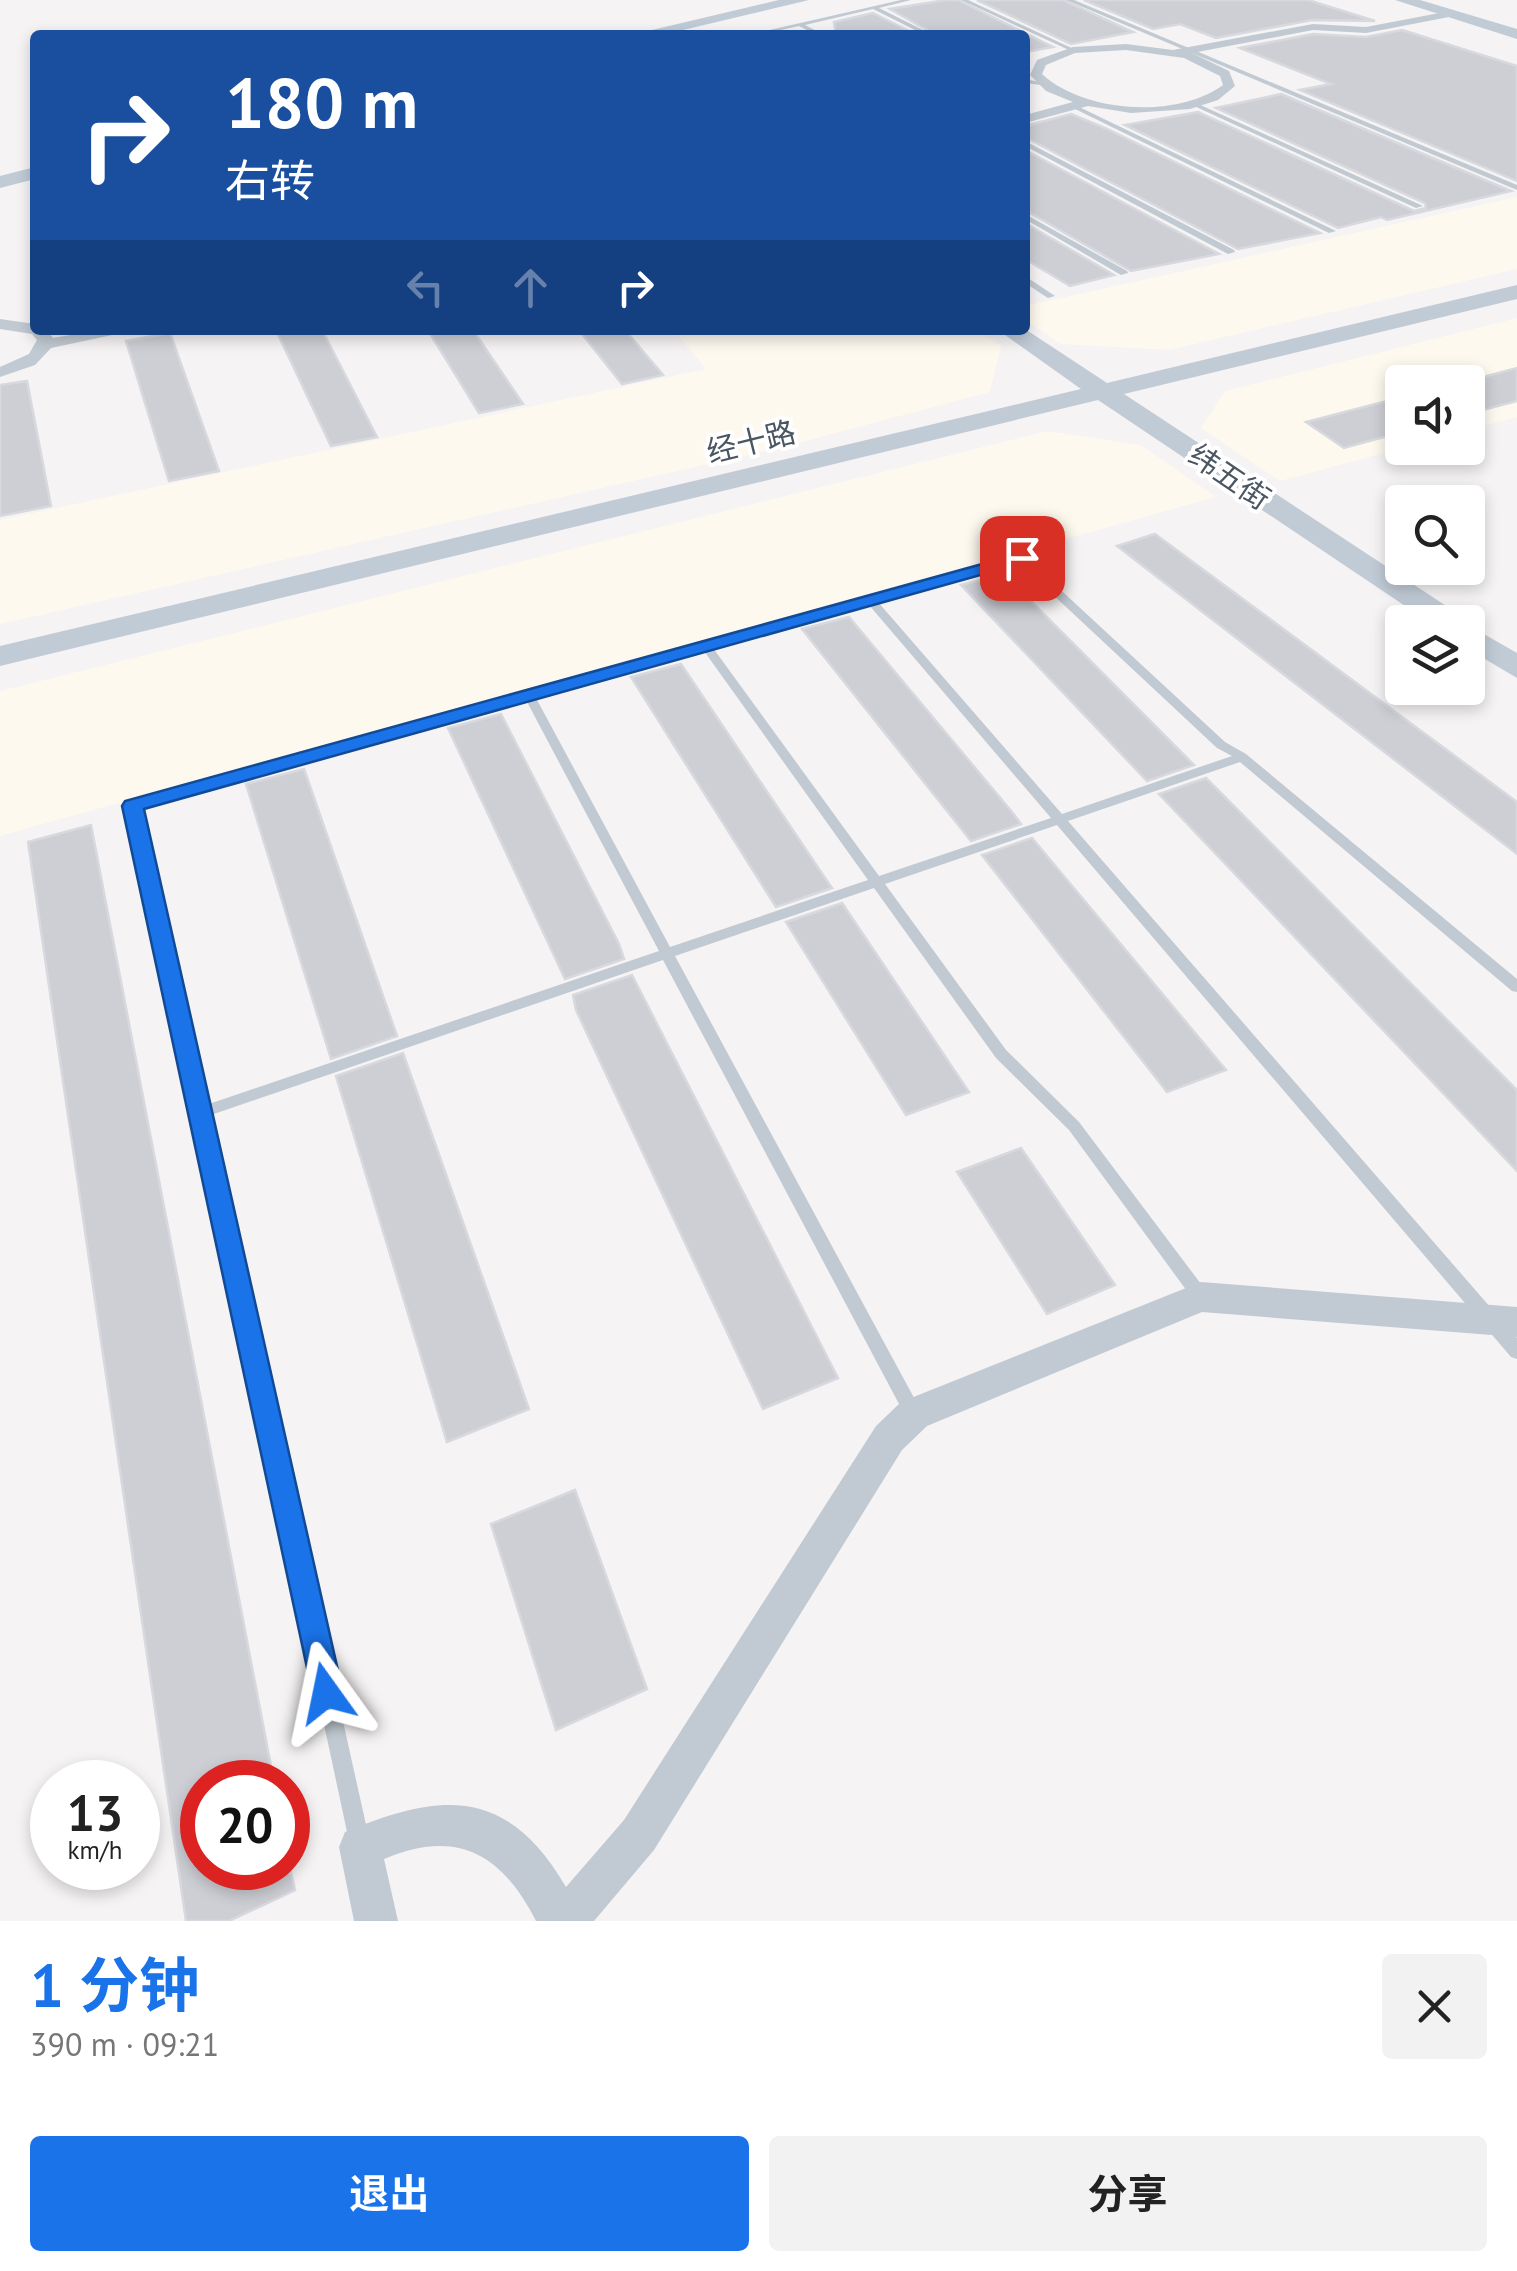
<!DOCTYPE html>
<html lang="zh">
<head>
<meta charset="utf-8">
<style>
  body { margin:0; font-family:"PT Sans","Noto Sans SC",sans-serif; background:#f2f2f2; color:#222; height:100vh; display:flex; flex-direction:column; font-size:38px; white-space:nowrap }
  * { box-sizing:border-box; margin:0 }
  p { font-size:32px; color:#767676 }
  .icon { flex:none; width:55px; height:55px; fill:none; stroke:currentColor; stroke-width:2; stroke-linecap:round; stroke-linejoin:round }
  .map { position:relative; height:1921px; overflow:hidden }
  .side { display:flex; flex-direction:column; background:#fff; flex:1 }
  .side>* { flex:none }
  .top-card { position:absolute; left:30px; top:30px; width:1000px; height:305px; border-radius:10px; box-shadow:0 5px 15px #0003; background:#1a4fa0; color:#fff; overflow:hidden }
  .buttons { position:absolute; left:1385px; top:365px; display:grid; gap:20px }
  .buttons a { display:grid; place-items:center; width:100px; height:100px; border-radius:10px; background:#fff; box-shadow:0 5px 15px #0003; font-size:50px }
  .speed { position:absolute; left:30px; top:1760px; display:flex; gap:20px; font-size:50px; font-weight:700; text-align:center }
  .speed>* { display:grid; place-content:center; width:130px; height:130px; border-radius:50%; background:#fff; box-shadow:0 5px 15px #0003; line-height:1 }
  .speed small { font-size:25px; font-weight:400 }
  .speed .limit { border:15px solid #d22; background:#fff; color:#111 }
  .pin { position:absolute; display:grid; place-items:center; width:85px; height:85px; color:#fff; margin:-42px; border-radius:20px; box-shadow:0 5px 15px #0006 }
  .me { position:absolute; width:110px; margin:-55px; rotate:348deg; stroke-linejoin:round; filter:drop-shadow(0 0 8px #0008) }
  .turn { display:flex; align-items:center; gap:35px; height:210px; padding:0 30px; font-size:45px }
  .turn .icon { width:130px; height:130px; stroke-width:2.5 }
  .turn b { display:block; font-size:70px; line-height:85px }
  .lanes { display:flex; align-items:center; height:95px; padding:0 30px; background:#0003; justify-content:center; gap:50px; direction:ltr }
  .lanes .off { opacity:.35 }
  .round { display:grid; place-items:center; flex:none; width:105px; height:105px; border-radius:10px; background:#f2f2f2 }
  .headline { display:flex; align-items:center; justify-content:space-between; height:170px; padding:0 30px }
  h1 { font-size:60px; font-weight:700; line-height:75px; color:#1a73e8 }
  .button { display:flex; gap:20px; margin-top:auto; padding:20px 30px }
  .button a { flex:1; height:115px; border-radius:10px; background:#1a73e8; color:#fff; font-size:40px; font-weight:700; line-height:115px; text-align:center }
  .button a+a { background:#f2f2f2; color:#222 }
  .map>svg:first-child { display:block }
</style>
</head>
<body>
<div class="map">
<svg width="1517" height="1921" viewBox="0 0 1517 1921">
  <rect width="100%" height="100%" fill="#f5f3f3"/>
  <g fill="#fdf9ef">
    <polygon points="1517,197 1517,269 1169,350 1060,344 1025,320 1025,306"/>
    <polygon points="1517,318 1517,417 1468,430 1468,382 1402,382 1403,448 1280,481 1201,428 1225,391"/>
    <polygon points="674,330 977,330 1001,346 990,392 779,448 0,624 0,520 706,369"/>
    <polygon points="1047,431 1141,445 1216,497 0,836 0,691"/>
  </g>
  <g fill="#cdcfd5" stroke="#d7d9de" stroke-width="2.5">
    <polygon points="946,0 958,0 1053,47 1025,52 1025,35 936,35 890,9"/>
    <polygon points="977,0 1063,0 1133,32 1071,44"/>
    <polygon points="1084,0 1308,0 1375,21 1312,20 1216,38 1180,24 1153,29"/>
    <polygon points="873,13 917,35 836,35 834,22"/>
    <polygon points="1402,30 1517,66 1517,181 1300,90 1331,84 1240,48 1313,34 1366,37"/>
    <polygon points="1281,94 1511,191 1387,220 1381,217 1338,228 1125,125 1198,112 1414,211 1426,208 1425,203 1216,108"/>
    <polygon points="1071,114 1107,129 1320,233 1238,249 1025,137 1025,126"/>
    <polygon points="1025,150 1219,254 1131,271 1025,210"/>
    <polygon points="1025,223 1114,275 1070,286 1025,259"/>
    <polygon points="276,330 322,330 377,437 331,446"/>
    <polygon points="428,330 473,330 523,404 479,413"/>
    <polygon points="579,330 625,330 663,375 622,384"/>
    <polygon points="170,333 219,471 169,481 126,341"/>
    <polygon points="1517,368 1517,401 1468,414 1468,381"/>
    <polygon points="27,381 51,506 0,516 0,385"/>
    <polygon points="1402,397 1402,432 1344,448 1306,422"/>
    <polygon points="1155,534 1517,802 1517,854 1117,546"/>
    <polygon points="1004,574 1184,755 1194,765 1147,781 961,585"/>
    <polygon points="849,617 1012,812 1021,824 971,841 802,629"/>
    <polygon points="681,664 823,875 832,888 776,907 631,677"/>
    <polygon points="501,714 619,944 624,959 565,979 448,728"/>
    <polygon points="304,769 397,1036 331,1059 246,784"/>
    <polygon points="1206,778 1517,1090 1517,1171 1159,794"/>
    <polygon points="91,825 274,1782 202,1782 202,1868 290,1868 295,1890 229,1921 186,1921 28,842"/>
    <polygon points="1032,838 1226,1070 1167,1092 982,855"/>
    <polygon points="842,903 969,1092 906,1115 786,922"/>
    <polygon points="632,975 838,1378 763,1409 576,1010 573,995"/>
    <polygon points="403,1053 529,1409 447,1442 336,1076"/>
    <polygon points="1021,1148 1115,1285 1047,1314 957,1172"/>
    <polygon points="575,1490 647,1689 556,1730 491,1524"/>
  </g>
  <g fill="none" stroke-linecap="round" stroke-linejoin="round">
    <g fill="#c1cad2" fill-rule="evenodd">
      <polygon points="901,0 911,0 879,8 933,35 925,35 873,9 805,25 824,35 817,35 799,26 759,35 748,35"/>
      <polygon points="961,0 968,0 1076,50 1071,51"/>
      <polygon points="1066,0 1074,0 1517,185 1517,190"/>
      <polygon points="1025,79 1044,83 1041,85 1025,83"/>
      <polygon points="1192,103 1196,103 1423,206 1416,208 1192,105"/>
      <polygon points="1071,105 1075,105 1336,231 1329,233 1071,107"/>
      <polygon points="1025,141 1234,250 1235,252 1228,254 1025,146"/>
      <polygon points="1025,214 1127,271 1128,273 1121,275 1025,219"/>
      <polygon points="1025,278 1028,278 1055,296 1048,298 1025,283"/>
      <path d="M1021 556 1025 557 1225 742 1246 754 1517 979V992L1512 991 1240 762 1068 821 1517 1338V1359L1511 1357 1057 825 885 884 1006 1050 1079 1122 1207 1292 1209 1297 1207 1302 1201 1304 1195 1302 1069 1130 996 1058 874 888 675 956 919 1407 922 1413 919 1419 913 1421 907 1419 663 960 208 1116 371 1847 368 1855 360 1858 352 1855 127 806 129 803ZM1019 563 1217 748 1232 756 1062 814 878 602ZM869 605 1051 818 879 876 713 648ZM704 651 868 880 670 947 536 698ZM526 700 659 951 206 1105 140 808Z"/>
    </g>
    <g fill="#c1cad2" fill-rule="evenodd">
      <path d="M1450 11 1454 16 1366 33 1313 30 1192 53 1229 71 1235 86 1218 100 1190 109 1131 113 1088 106 1025 123V115L1073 102 1046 91 1030 75 1037 60 1073 47 1126 44 1173 50 1313 24 1366 27ZM1126 50 1184 58 1220 76 1223 85C1177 119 1084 113 1042 74L1046 65 1075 53Z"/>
      <polygon points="0,319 35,324 35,330 47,330 53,338 99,330 136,330 51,348 35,365 0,377 0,367 29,354 37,340 32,334 0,329"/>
      <path d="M1201 1282 1517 1307V1337L1202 1312 927 1426 902 1450 654 1850 594 1921H536C502 1854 457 1828 384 1859L398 1921H354L339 1847 345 1832C441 1792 507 1786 566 1887L624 1820 876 1426 901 1402Z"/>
    </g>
    <g fill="#c1cbd6" fill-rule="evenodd">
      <polygon points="779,0 809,0 662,35 631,35"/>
      <polygon points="1395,0 1420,0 1517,29 1517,39"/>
      <polygon points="35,167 35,179 0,188 0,176"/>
      <polygon points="1517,285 1517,299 1124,394 1460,615 1464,622 1429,622 1098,400 0,666 0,646 1081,389 998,330 1025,329 1107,383"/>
      <polygon points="1468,625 1517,653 1517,678 1468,649"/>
    </g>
  </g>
  <polygon fill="#1a73e8" stroke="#114b97" stroke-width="2.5" points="1022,553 1030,558 1027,562 144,809 343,1693 338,1705 326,1709 315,1705 122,806 125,801"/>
  <g text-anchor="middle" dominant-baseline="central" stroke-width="8" stroke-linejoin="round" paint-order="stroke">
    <g font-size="30" fill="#4a5661" stroke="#fff">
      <text transform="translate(751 441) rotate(-14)">经十路</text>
      <text transform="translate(1230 476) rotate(34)">纬五街</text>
    </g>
  </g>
</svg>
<div class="buttons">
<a><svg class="icon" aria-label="sound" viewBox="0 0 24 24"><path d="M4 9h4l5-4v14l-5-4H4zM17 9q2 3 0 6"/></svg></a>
<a><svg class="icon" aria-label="search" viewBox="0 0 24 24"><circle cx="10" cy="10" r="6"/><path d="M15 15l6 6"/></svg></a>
<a><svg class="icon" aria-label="layers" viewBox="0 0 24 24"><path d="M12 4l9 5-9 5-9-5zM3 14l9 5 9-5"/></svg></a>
</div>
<div class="speed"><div>13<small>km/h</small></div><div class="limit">20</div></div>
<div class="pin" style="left:1022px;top:558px;background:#d93025"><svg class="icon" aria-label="arrive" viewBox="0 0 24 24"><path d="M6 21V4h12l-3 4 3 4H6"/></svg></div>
<svg class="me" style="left:326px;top:1693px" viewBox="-20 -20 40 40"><path d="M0-17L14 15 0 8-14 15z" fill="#1a73e8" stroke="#fff" stroke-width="4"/></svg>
<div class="top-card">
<div class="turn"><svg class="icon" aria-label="right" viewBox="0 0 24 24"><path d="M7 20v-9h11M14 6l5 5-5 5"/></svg><div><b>180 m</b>右转</div></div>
<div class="lanes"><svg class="icon off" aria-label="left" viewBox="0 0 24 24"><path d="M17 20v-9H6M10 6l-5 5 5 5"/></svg><svg class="icon off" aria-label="ahead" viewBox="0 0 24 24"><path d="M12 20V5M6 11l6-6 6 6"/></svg><svg class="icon" aria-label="right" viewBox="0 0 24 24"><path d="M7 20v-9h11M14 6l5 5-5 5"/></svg></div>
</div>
</div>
<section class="side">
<div class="headline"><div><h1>1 分钟</h1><p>390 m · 09:21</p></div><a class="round"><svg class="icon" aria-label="close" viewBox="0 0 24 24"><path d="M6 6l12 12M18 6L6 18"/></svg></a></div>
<div class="button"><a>退出</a><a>分享</a></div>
</section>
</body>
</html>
